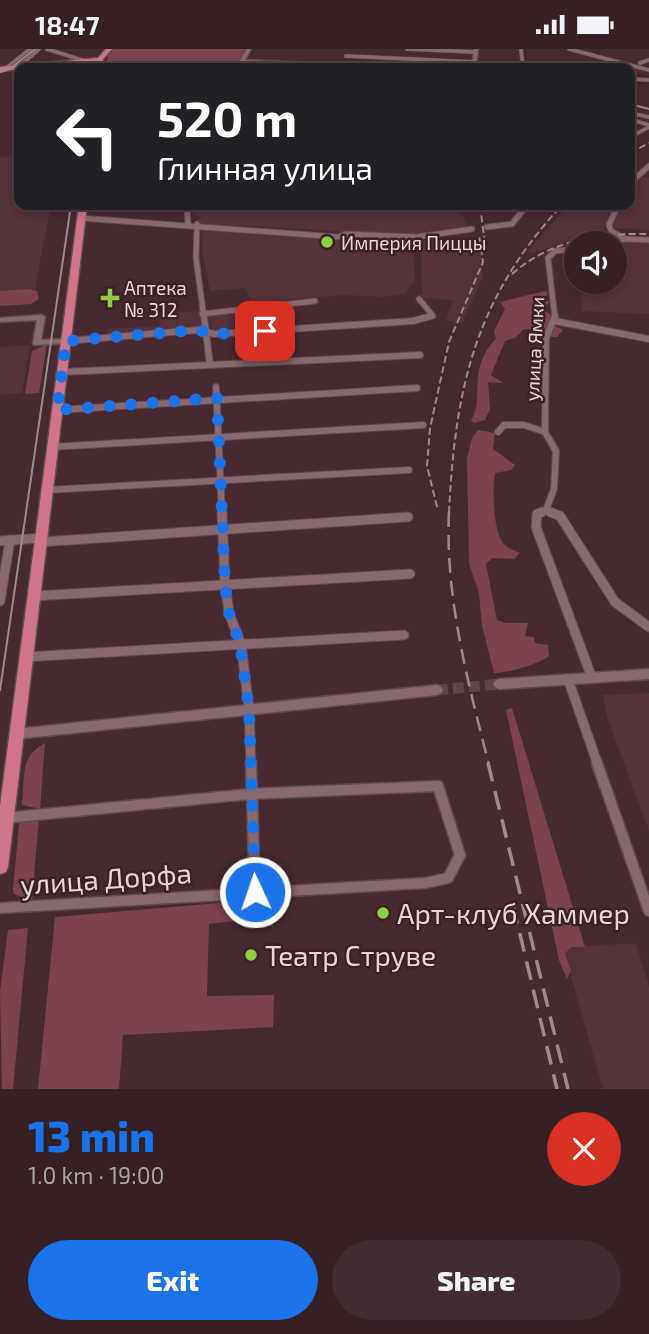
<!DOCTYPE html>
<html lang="en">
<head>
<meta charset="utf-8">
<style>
  body { margin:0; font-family:"Exo 2",sans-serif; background:#402d31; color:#f1f3f6; height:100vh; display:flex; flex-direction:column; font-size:26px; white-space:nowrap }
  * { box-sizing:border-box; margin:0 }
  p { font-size:23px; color:#aaa3a6 }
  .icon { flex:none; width:38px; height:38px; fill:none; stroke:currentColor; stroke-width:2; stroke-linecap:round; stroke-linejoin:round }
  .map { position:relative; height:1040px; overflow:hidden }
  .sheet { display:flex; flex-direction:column; background:#352024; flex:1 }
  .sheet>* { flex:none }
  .hud { position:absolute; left:14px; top:14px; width:621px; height:147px; border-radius:14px; box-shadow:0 4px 10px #0003,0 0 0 2px #4f3e41; background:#202124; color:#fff; overflow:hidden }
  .controls { position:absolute; left:564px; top:182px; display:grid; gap:14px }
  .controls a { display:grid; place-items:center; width:63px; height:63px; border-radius:50%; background:#352024; box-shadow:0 4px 10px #0003,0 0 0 2px #4f3e41; font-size:35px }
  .pin { position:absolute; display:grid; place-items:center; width:60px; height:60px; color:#fff; margin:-30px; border-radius:14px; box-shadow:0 4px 10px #0006 }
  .me { position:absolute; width:77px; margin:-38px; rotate:357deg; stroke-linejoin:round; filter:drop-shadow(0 0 5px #0008) }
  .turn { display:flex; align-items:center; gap:24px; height:147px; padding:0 28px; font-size:32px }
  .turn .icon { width:91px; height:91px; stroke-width:2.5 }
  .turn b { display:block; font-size:49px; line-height:60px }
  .round { display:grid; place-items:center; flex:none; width:74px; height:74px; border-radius:37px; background:#402d31 }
  .summary { display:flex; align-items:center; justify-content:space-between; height:119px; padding:0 28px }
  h1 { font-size:42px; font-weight:800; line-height:52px; color:#1a73e8 }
  .cta { display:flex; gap:14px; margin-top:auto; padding:14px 28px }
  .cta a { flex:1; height:80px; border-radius:42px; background:#1a73e8; color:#fff; font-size:28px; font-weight:800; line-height:80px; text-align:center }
  .cta a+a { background:#402d31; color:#f1f3f6 }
  .status { display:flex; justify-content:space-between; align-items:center; height:49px; padding:0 35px; background:#352024; direction:ltr }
  .status svg { height:19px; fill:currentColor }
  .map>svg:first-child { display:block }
</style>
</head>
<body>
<div class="status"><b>18:47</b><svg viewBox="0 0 49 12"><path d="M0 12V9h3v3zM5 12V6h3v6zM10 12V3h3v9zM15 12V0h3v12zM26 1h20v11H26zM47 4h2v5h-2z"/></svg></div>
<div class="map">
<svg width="649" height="1040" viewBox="0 0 649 1040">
  <rect width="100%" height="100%" fill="#472a30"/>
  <g fill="#553139">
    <polygon points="19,107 19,156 51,156 34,244 0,246 0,108"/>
    <polygon points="642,128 649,129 649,181 614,179 614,170 621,156 630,156 630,141"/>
    <polygon points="192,156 452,156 463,168 467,178 419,187 197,174 200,168 193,166"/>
    <polygon points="569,156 613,156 603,185 566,193 533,204 527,203"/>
    <polygon points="203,182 381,192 413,190 415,233 404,245 384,248 343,246 252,254 246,239 210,242 202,203"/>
    <polygon points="473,189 475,201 481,201 483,227 462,274 446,272 453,251 422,249 421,194 426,190"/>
    <polygon points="621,193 649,194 649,265 582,262 580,233 614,233 614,196"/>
    <polygon points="289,254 292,261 260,265 261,268 253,269 256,280 213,283 207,261"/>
    <polygon points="200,262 202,274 199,280 107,286 108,280 160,277 158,265"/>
    <polygon points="30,296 22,344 0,346 0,298"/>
    <polygon points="649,644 649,782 607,668 603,646"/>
    <polygon points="636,894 649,938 649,1040 603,1040 565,906 571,898"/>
  </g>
  <g fill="#7c424e">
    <polygon points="113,0 246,0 234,19 106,19 108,6"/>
    <polygon points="29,240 37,242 39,250 31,255 0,257 0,242"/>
    <path d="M545 242 548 245 542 250 550 253 543 260 551 266 549 274 563 281 557 288C544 288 536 280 524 280L515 289 505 292 491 326 503 334 488 333 490 360 485 371 474 374 471 371C485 352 466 319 496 290L494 282 505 260 500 253Z"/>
    <polygon points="47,295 39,344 25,345 32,302"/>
    <path d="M478 381 495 384 493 400 515 416 511 421 495 424C492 438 493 487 505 496 509 500 516 502 520 504L514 510 492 509 486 515 497 571 506 574H528L525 587 534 588 535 594 548 596 549 607C537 616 508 624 494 624L482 577 479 544 469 515 467 409 472 389Z"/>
    <polygon points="512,659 585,898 571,898 565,905 571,921 567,930 559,911 506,661"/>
    <path d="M45 694 40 760 22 756C25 729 19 708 45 694Z"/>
    <polygon points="39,768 32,852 14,845 13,840 19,775 25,770"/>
    <polygon points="254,851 254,870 209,875 207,947 274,946 273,978 123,986 119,1040 38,1040 55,868"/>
    <polygon points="28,879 13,1040 2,1040 0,942 8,881"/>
  </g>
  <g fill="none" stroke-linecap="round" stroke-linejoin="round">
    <polyline stroke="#5f4449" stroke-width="11" stroke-dasharray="11 5" stroke-linecap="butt" points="437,641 499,635"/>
    <g stroke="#61494e" stroke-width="4.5">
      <g id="street-far4">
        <polyline points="47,0 85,12"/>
        <polyline points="407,0 476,3"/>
        <polyline points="521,0 523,19"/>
        <polyline points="569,0 649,21"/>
        <polyline points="346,7 475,13"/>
        <polyline points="640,14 649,11"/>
        <polyline points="19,18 39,0"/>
        <polyline points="5,20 30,0"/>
        <polyline points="630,30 649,31"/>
        <polyline points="630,64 649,68"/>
        <polyline points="630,70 649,76"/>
        <polyline points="630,88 649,78"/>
      </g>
    </g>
    <g stroke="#61494e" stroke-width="7">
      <g id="street-far3">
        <polyline points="630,134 649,117"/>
        <polyline points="187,156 188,175"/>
        <polyline points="618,156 609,176 611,182 625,190"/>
        <polyline points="81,169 338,188 346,185 417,188 472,180"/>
        <polyline points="197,175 196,209 204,269"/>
        <polyline points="487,178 512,175 527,156"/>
        <polyline points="609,194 625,190 649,191"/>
        <polyline points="419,250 433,267 424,269"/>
        <polyline points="202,265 315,252"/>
        <polyline points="555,269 548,209 555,202 576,200"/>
      </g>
    </g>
    <g stroke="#61494e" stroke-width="8">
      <g id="street-far2">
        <polyline points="204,267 210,316"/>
        <polyline points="555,272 649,290"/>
        <polyline points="66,292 197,281 215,285 413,272 431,267"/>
        <polyline points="63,323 420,306"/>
        <polyline points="216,338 222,464"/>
        <polyline points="57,361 417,339"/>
        <polyline points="498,383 504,376 524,376 545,383"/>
        <polyline points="52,398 423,376"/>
        <polyline points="47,441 409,421"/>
        <polyline points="546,461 554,464"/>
        <polyline points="539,464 546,461 554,440 556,402 545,383 546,289 555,267"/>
      </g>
    </g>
    <g stroke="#61494e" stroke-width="11">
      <g id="street-far1">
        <polyline points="222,463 225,535 229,564 241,595 249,660 251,716"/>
        <polyline points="542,463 537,465 536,478 592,629"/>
        <polyline points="550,463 560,467 615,553 649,578"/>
        <polyline points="0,492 41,489"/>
        <polyline points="41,493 408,468"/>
        <polyline points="34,547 410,525"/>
        <polyline points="0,552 10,491"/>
        <polyline points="25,608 404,586"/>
        <polyline points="568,630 598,716"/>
      </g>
    </g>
    <g stroke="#61494e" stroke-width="13">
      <g id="street">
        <polyline points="251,714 255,843"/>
        <polyline points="597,714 649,862"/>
        <polyline points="0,859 425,834 448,829 460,806 438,737 250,745 5,769"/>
      </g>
    </g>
    <g stroke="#61494e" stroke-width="3">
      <g id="secondary">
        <polygon points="247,0 251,0 245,11 405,18 407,19 243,13 239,19 235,19"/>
        <polygon points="474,0 478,0 476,19 472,19"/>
        <polygon points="41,266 45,268 41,291 66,290 70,292 69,294 34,296 33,294 37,271 0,273 0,269"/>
        <polygon points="649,620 649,630 499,640 495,638 493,635 495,632 499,630"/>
        <polygon points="437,636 441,638 443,641 441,644 437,646 16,690 12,689 10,685 12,681 16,680"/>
      </g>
    </g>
    <g stroke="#61494e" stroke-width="3">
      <g id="primary">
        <polygon points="106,0 112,0 103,10 102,19 96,19 97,12 0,22 0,18 98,9"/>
        <polygon points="79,156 87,156 8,818 6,823 0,825 0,757"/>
      </g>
    </g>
    <use href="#street-far4" stroke="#89686e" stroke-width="3.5"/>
    <use href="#street-far3" stroke="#89686e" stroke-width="5"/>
    <use href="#street-far2" stroke="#89686e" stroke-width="6"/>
    <use href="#street-far1" stroke="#89686e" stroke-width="9"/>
    <use href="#street" stroke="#89686e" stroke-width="10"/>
    <use href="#secondary" fill="#89686e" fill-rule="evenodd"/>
    <use href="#primary" fill="#ce7589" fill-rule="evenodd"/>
    <g stroke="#a0898d" stroke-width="2">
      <polyline points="37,19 84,19"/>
      <polyline points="229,19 245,13 379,19"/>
      <polyline points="0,23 10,20 35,0"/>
      <polyline points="630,55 649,60"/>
      <polyline points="0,641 71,156"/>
    </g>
    <g stroke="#a0898d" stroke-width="2" stroke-dasharray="7 3.5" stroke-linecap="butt">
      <polyline points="630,104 649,94"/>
      <polyline points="480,156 485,195"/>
      <path d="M512 225C551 191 598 184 649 185"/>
      <polyline points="437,458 427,417 430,379 449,293 483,213 479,186"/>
      <path d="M449 464C455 339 475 250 562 156"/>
    </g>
    <path stroke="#a0898d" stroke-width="2.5" stroke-dasharray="15 8" stroke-linecap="butt" d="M449 463C445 549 468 633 489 716"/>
    <g stroke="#a0898d" stroke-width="3.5" stroke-dasharray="19 10" stroke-linecap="butt">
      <polyline points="488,714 568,1040"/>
      <polyline points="513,856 557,1040"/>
    </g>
  </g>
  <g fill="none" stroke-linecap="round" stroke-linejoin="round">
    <polyline stroke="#1a73e8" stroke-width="12" stroke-dasharray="0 21.6" points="255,843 249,660 240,595 229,564 225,535 217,349 57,361 66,292 197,281 215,285 265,282"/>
  </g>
  <g fill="#8ece43" stroke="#3c2026" stroke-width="2.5">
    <circle cx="327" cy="193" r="7"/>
    <path d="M106.5 238.5h7v7h7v7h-7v7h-7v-7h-7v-7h7z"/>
    <circle cx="383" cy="864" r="7"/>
    <circle cx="251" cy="906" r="7"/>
  </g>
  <g text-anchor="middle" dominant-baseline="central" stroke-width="5" stroke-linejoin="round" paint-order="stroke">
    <g font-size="19" fill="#e8d5d8" stroke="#3c2026" text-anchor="start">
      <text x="341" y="193">Империя Пиццы</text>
      <text x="124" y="238">Аптека<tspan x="124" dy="22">№ 312</tspan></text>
    </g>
    <g font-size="19" fill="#e8d5d8" stroke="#3c2026">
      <text transform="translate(534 300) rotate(-87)">улица Ямки</text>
    </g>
    <g font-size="28" fill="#e8d5d8" stroke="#3c2026">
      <text transform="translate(106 829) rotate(-4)">улица Дорфа</text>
    </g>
    <g font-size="28" fill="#e8d5d8" stroke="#3c2026" text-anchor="start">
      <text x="397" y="864">Арт-клуб Хаммер</text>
      <text x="265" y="906">Театр Струве</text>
    </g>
  </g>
</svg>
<div class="controls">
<a><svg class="icon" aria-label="sound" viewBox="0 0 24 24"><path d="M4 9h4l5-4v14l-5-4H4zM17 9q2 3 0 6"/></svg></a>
</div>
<div class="pin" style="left:265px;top:282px;background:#d93025"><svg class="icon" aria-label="arrive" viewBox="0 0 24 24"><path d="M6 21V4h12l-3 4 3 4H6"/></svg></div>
<svg class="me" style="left:255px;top:843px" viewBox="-20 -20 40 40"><circle r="17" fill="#1a73e8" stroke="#fff" stroke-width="3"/><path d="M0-11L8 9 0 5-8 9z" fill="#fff"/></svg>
<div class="hud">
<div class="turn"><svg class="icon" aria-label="left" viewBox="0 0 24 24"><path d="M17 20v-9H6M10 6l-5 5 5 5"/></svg><div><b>520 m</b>Глинная улица</div></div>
</div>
</div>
<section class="sheet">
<div class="summary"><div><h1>13 min</h1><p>1.0 km · 19:00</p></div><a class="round" style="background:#d93025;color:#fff"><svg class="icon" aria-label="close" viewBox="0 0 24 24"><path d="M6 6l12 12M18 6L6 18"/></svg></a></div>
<div class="cta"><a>Exit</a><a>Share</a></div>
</section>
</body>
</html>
